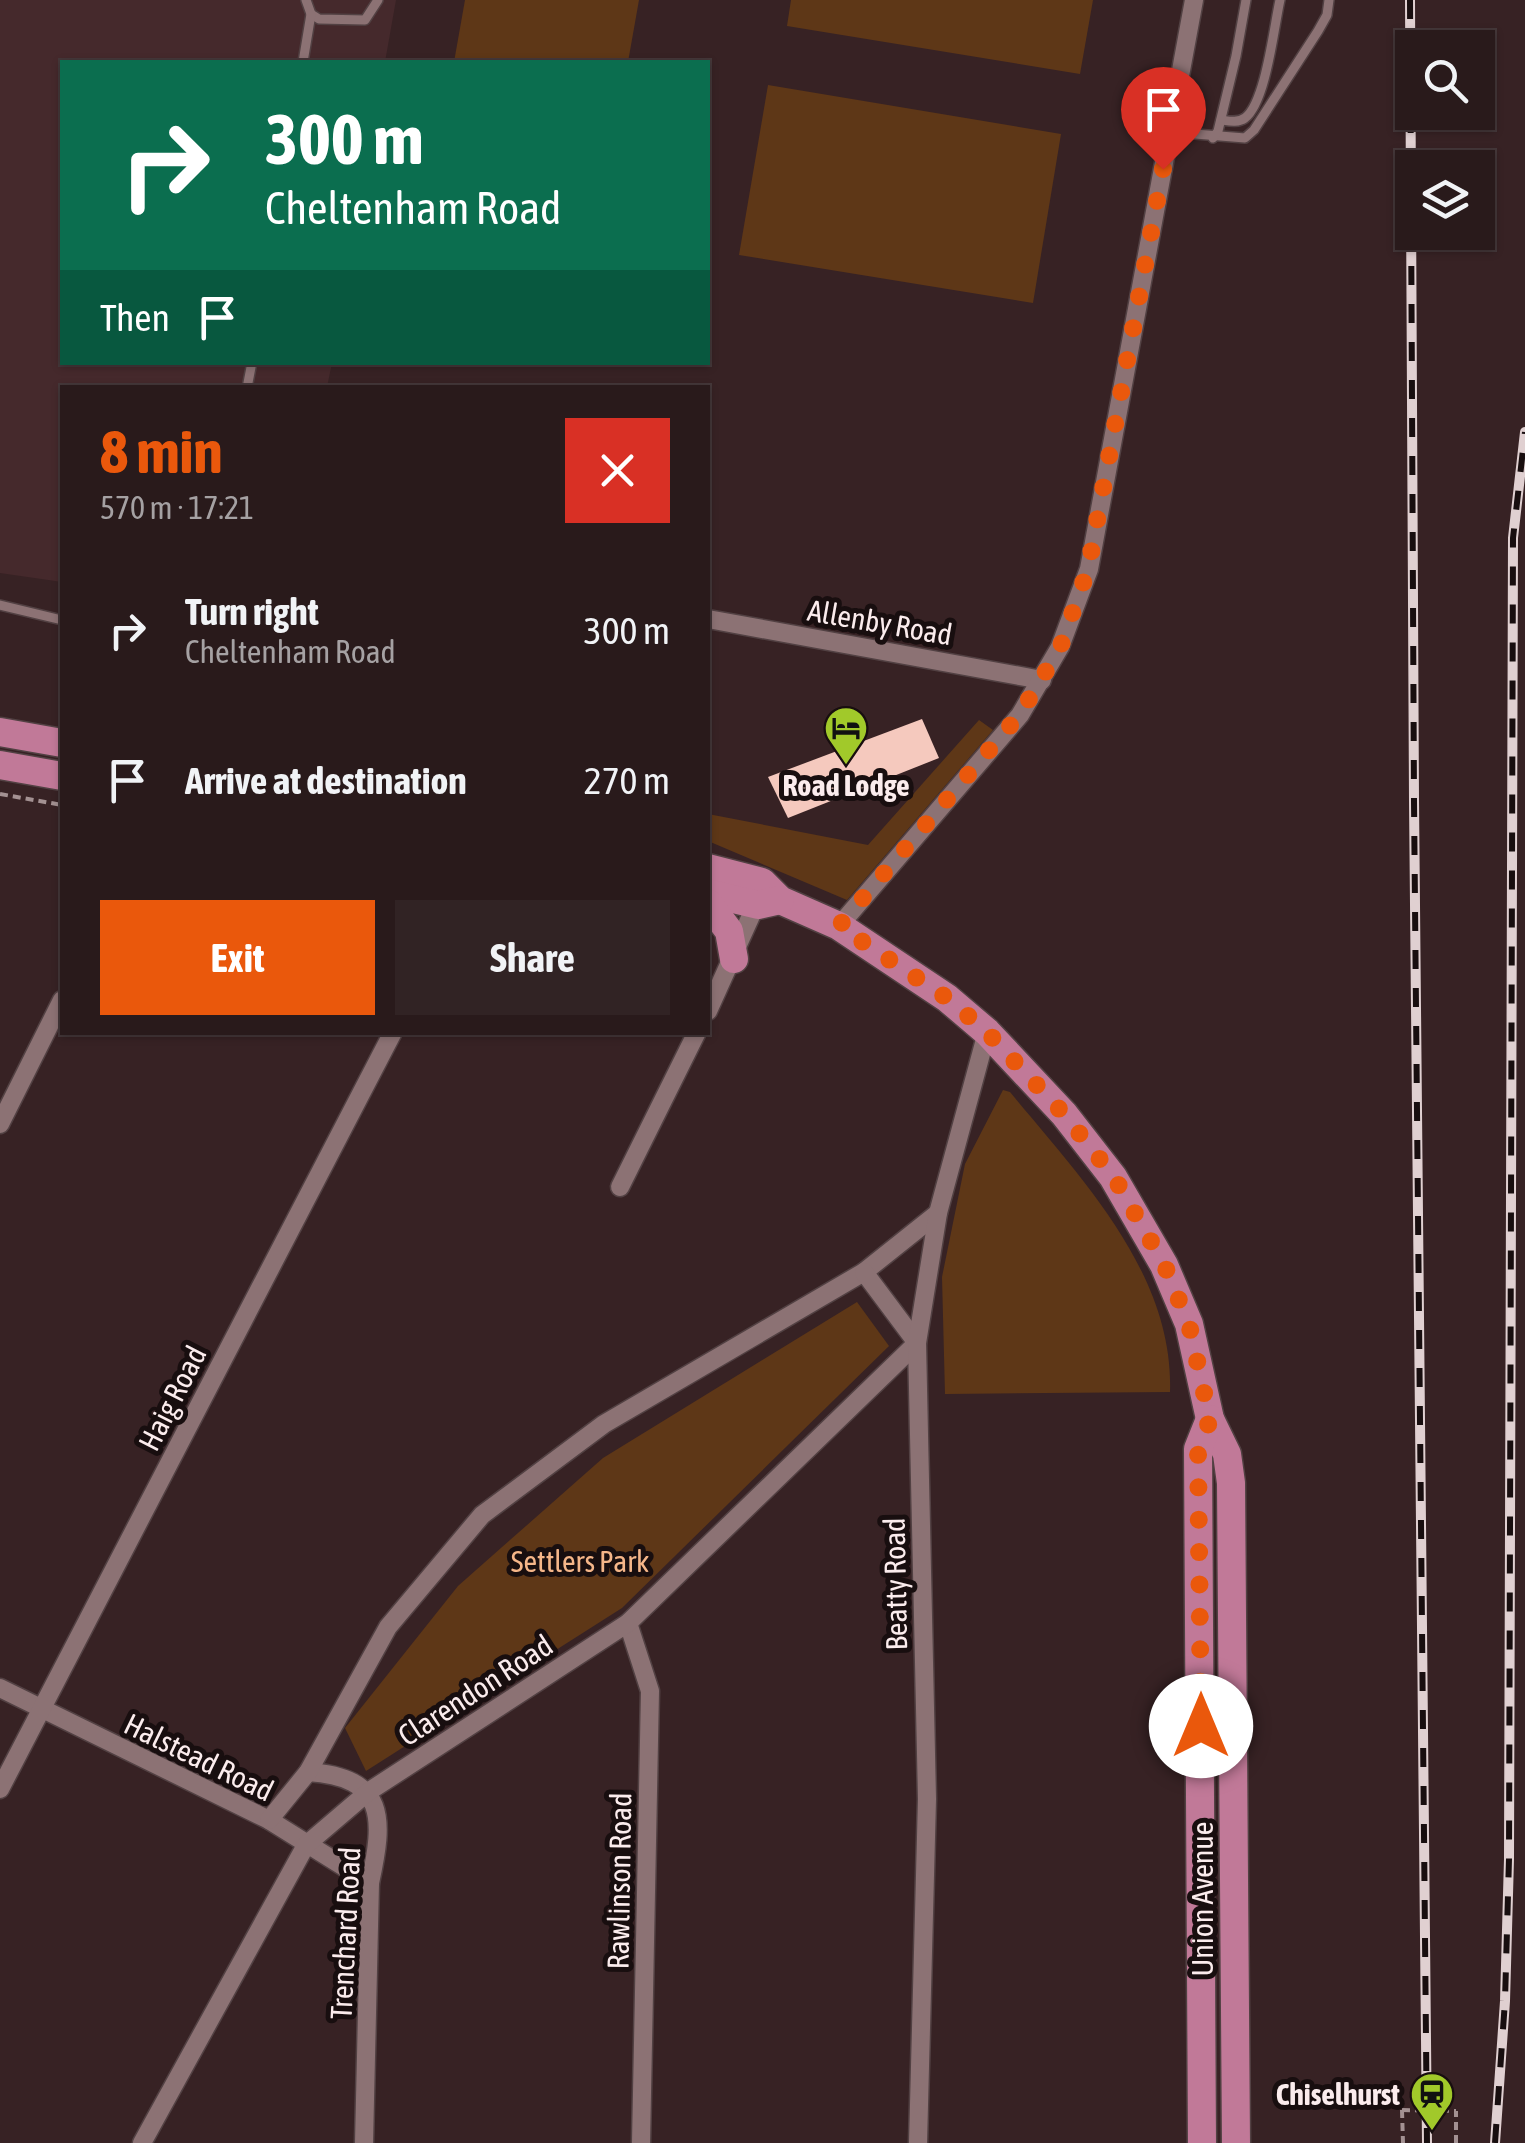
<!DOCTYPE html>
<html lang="en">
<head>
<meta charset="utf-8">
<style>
  body { margin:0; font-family:"Asap Condensed",sans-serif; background:#312324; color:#f1f3f6; height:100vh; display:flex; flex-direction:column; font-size:38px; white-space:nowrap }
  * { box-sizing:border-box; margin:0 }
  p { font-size:32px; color:#a5a1a3 }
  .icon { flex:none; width:55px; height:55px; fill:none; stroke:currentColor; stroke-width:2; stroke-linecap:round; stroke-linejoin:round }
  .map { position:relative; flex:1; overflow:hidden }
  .side { position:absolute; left:60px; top:385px; width:650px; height:650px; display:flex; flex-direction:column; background:#291a1b; border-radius:0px; box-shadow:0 2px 8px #0004,0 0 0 2px #45383a }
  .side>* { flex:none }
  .banner { position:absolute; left:60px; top:60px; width:650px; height:305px; border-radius:0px; box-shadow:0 2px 8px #0004,0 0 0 2px #45383a; background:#0b6e4f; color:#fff; overflow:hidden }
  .tools { position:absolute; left:1395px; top:30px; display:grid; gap:20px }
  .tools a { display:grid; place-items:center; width:100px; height:100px; border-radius:0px; background:#291a1b; box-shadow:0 2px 8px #0004,0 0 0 2px #45383a; font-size:50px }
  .pin { position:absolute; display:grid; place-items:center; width:85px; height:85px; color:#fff; margin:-102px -42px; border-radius:50% 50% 50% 0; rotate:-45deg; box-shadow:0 0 10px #0007 }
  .pin .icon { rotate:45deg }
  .me { position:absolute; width:110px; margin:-55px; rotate:0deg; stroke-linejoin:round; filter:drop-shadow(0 0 8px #0008) }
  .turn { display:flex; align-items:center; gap:35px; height:210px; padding:0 40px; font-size:45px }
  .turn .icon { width:130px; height:130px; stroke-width:2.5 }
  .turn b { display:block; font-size:70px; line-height:85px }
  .then { display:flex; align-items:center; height:95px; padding:0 40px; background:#0003; gap:20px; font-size:38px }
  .round { display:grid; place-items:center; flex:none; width:105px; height:105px; border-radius:0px; background:#312324 }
  .headline { display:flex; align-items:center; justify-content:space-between; height:170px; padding:0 40px }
  h1 { font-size:60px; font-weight:700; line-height:75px; color:#ea580c }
  .cta { display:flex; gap:20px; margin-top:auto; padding:20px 40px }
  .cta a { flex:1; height:115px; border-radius:0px; background:#ea580c; color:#fff; font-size:40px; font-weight:700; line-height:115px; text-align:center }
  .cta a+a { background:#312324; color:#f1f3f6 }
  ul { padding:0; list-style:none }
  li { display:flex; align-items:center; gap:30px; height:150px; padding:0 40px }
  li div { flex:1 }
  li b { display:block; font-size:38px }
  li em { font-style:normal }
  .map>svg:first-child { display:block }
</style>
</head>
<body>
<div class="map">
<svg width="1525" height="2143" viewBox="0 0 1525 2143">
  <rect width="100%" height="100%" fill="#372224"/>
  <polygon fill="#45292c" points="0,0 396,0 385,62 62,62 62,362 332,363 327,387 62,388 62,582 0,573"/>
  <g fill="#5e3717">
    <polygon points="465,0 639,0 628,62 454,62"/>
    <polygon points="791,0 1093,0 1080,74 787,26"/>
    <polygon points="768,85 1061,134 1033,303 739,255"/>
    <polygon points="979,720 993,730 847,900 708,841 708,814 868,845"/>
    <path d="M1003 1090 1010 1092C1080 1177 1174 1273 1170 1392L945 1394 942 1277 954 1218 965 1164Z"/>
    <polygon points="857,1302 889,1346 622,1608 366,1771 345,1728 458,1586 603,1458"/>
  </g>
  <polygon fill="#f5c9be" points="922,719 939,758 788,818 768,777"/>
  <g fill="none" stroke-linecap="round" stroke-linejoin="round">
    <g stroke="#524143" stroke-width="12">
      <g id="service">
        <polyline points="311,14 319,19 365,20 378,0"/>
        <polyline points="303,62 311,14 306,0"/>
        <path d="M1221 120C1229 121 1238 123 1245 118 1266 102 1274 26 1280 0"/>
        <polyline points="1170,132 1245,138 1254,130 1318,31 1327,15 1329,0"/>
        <polyline points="1213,138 1218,131 1236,56 1246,0"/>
        <polyline points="247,388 252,362"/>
        <polyline points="0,605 62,620"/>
      </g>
    </g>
    <g stroke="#524143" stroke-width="21">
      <g id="minor">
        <polyline points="708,619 1042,680"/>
        <polyline points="839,926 1020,715 1060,647 1089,569 1194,0"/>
        <polyline points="708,1011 759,898"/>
        <polyline points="0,1124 62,1000"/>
        <polyline points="620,1187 697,1032"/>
        <polyline points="628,1623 650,1691 641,2143"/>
        <polyline points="0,1688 269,1820 370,1883"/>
        <path d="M308 1772C387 1777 384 1819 370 1883L364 2143"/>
        <polyline points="0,1789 393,1032"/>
        <polyline points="269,1820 308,1772 388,1627 482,1515 604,1424 864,1272 938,1213"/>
        <polyline points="142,2143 306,1845 368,1792 628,1623 917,1343 864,1272"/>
        <polyline points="918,2143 927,1799 917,1343 938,1213 987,1032"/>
      </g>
    </g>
    <g stroke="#524143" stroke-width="31">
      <g id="primary">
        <polyline points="0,732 62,743"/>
        <polyline points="0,765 62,776"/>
        <polyline points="708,868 762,882 780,900 839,926 947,998 987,1032 1064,1114 1113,1177 1164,1265 1189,1324 1210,1419 1227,1454 1231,1483 1236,2143"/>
        <polyline points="708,893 758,905 780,900"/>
        <polyline points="708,903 729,931 734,959"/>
        <polyline points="1202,2143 1198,1449 1210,1419"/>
      </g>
    </g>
    <g stroke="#a39192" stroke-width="4" stroke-dasharray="8 5" stroke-linecap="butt">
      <polyline points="0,794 62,805"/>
      <polyline points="1402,2110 1403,2143"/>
      <polyline points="1456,2143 1456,2111"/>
    </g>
    <use href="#service" stroke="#8c7274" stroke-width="9"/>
    <use href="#minor" stroke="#8c7274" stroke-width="18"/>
    <use href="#primary" stroke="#c17998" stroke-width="28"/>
    <g stroke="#e0d0d1" stroke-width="10">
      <g id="rail">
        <polyline points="1410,0 1414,801 1427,2143"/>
        <polyline points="1495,2143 1505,2001 1509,1859 1513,538 1525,432"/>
      </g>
    </g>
    <use href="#rail" stroke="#180e0f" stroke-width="6" stroke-dasharray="19" stroke-linecap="butt"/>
    <polyline stroke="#a39192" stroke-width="4" stroke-dasharray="8 5" stroke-linecap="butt" points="1402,2110 1456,2111"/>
  </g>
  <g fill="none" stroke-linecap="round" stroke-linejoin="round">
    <polyline stroke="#ea580c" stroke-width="18" stroke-dasharray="0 32.4" points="1163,169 1088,569 1060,648 1020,714 839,926 947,998 987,1032 1064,1114 1114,1177 1164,1264 1189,1324 1210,1420 1198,1449 1201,1726"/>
  </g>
  <defs>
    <g id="hotel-pin" transform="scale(2.25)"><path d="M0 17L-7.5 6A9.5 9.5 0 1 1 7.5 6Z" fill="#a1c92a" stroke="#180e0f"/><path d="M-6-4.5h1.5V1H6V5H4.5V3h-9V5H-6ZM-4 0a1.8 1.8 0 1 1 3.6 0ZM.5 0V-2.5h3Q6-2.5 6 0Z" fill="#111"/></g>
    <g id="station-pin" transform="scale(2.25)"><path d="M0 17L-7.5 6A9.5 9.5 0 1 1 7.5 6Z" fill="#a1c92a" stroke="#180e0f"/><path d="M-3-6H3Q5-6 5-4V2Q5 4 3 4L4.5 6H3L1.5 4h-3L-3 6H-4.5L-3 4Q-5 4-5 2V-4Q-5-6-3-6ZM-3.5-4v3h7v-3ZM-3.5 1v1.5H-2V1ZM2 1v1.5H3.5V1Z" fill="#111"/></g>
  </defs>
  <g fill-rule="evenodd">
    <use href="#hotel-pin" x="846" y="728"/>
    <use href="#station-pin" x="1432" y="2094"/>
  </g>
  <g text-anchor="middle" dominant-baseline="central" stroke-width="10" stroke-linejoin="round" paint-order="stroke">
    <g font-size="30" fill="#fbeced" stroke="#180e0f">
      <text transform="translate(880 622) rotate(10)">Allenby Road</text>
      <text transform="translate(172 1398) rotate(-63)">Haig Road</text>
      <text transform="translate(895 1584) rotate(-91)">Beatty Road</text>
      <text transform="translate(475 1690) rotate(-33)">Clarendon Road</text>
      <text transform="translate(199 1757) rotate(26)">Halstead Road</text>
      <text transform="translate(619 1881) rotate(-89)">Rawlinson Road</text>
      <text transform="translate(1202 1899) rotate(-90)">Union Avenue</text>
      <text transform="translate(345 1933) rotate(-87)">Trenchard Road</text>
    </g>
    <g font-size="30" font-weight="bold" fill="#fbeced" stroke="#180e0f">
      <text x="846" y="785">Road Lodge</text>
      <text x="1400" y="2094" text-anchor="end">Chiselhurst</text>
    </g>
    <g font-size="30" fill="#f5b689" stroke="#180e0f">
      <text x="580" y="1561">Settlers Park</text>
    </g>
  </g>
</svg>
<div class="tools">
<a><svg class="icon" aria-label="search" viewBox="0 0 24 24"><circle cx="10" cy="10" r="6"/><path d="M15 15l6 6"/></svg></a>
<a><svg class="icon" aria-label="layers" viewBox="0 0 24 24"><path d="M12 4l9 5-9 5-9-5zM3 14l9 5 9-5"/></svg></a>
</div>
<div class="pin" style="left:1163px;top:169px;background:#d93025"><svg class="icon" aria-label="arrive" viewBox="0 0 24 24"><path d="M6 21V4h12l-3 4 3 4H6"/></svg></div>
<svg class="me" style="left:1201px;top:1726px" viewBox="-20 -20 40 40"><circle r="19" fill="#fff"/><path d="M0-13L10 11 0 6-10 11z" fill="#ea580c"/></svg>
<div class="banner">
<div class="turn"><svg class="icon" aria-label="right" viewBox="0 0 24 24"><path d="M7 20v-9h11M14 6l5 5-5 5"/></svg><div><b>300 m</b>Cheltenham Road</div></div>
<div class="then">Then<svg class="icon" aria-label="arrive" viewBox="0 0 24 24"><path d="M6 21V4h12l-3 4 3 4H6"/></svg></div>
</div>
<section class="side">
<div class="headline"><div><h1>8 min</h1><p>570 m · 17:21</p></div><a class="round" style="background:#d93025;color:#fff"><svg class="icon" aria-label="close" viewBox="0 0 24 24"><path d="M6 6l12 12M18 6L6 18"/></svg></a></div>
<ul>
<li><svg class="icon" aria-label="right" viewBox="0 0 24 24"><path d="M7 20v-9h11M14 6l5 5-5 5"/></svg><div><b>Turn right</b><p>Cheltenham Road</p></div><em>300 m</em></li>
<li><svg class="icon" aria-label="arrive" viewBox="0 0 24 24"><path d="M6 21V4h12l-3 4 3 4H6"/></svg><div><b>Arrive at destination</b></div><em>270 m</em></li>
</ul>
<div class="cta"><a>Exit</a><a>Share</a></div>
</section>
</div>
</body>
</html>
